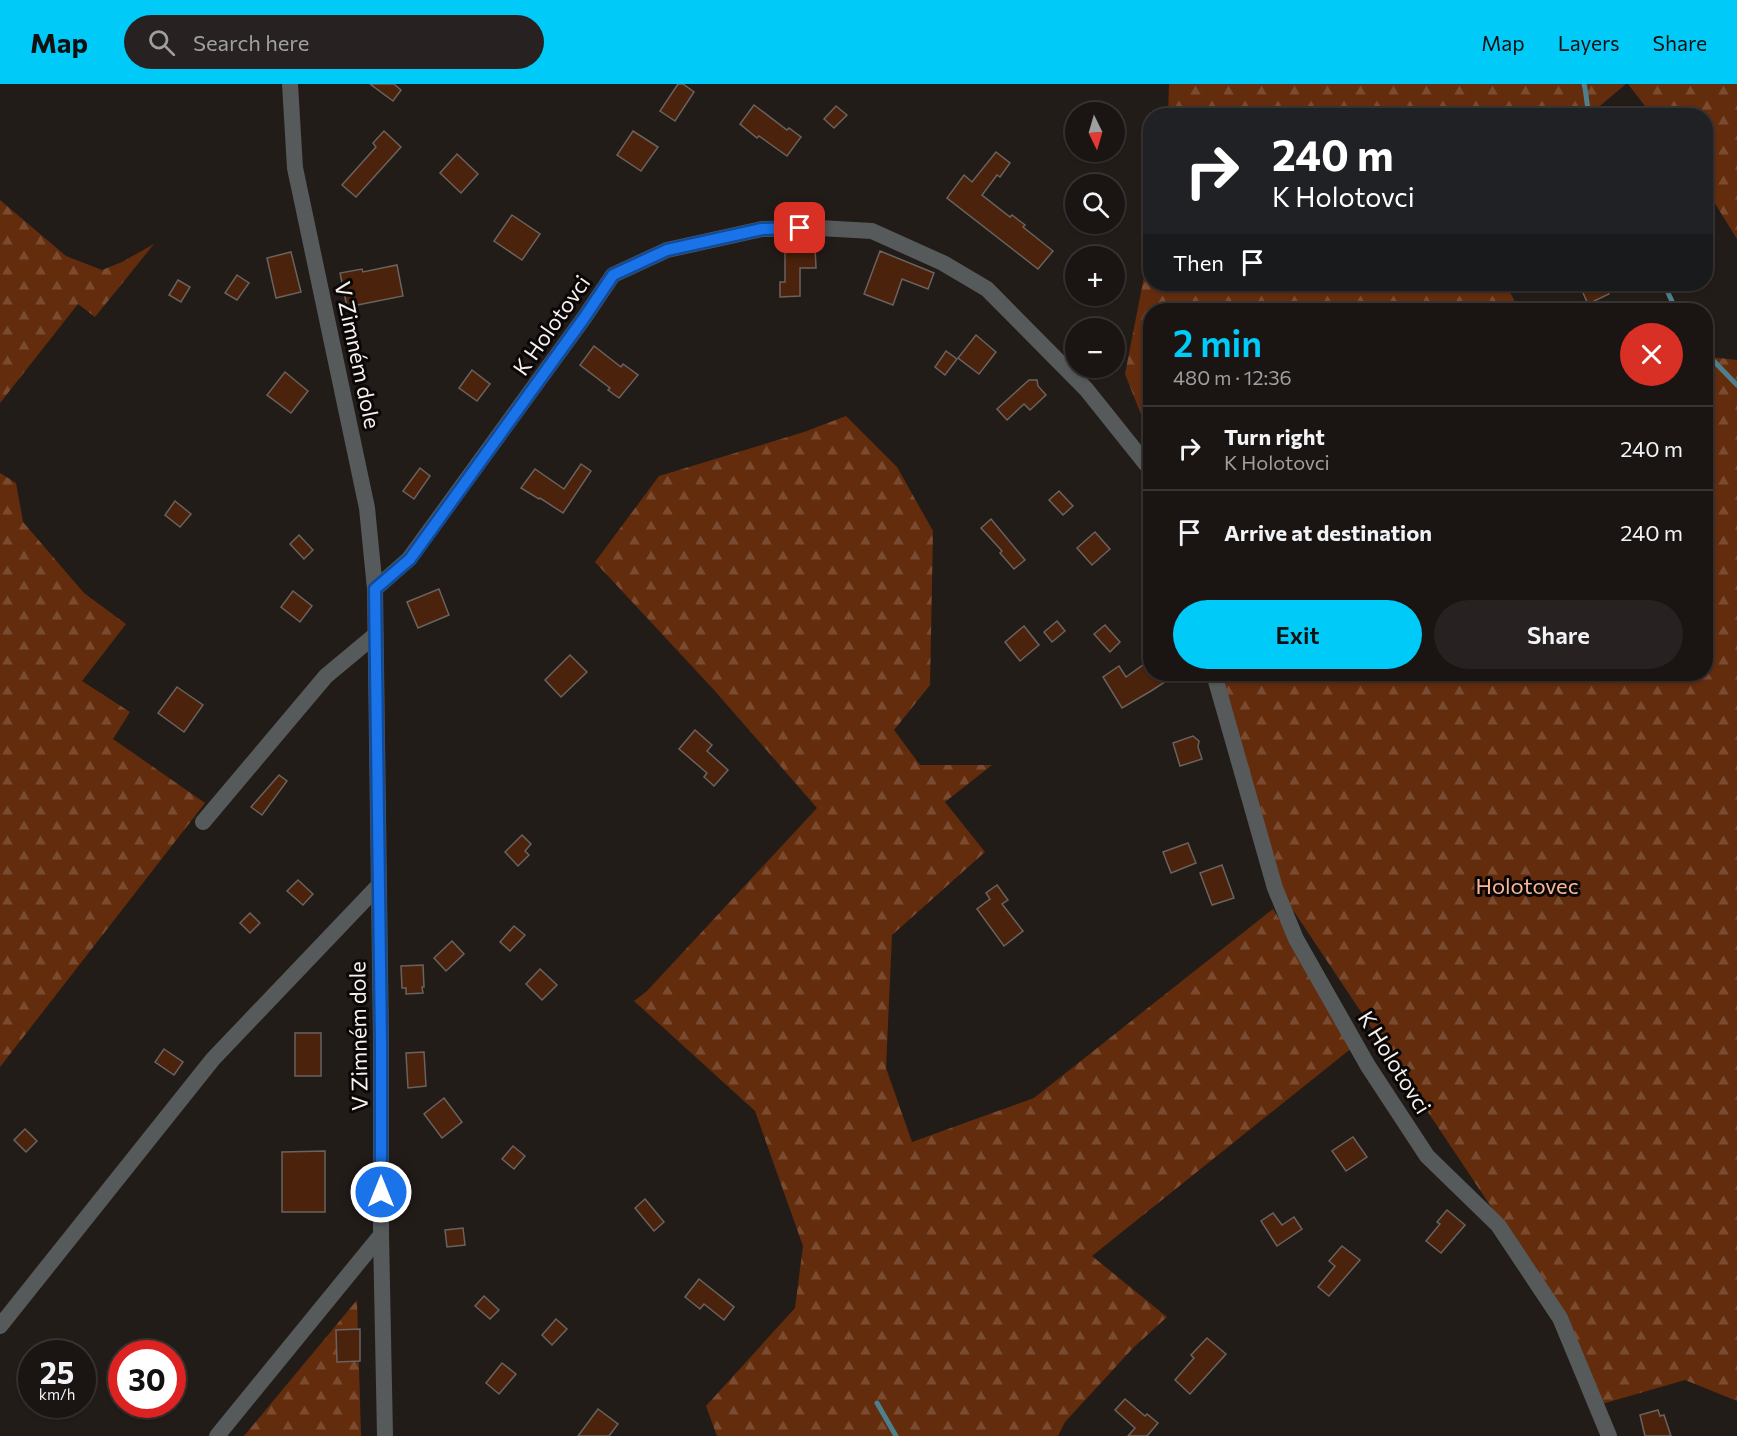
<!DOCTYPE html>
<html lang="en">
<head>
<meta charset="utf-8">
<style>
  body { margin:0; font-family:Commissioner,sans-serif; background:#272221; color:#f1f3f6; height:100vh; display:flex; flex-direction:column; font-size:22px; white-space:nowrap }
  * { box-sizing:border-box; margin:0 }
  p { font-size:20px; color:#9f9fa0 }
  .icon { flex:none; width:33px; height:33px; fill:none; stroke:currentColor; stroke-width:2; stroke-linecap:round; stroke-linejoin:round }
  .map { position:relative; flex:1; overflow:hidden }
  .side { position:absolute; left:1143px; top:219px; width:570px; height:378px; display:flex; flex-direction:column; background:#1a1513; border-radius:24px; box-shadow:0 2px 4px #0004,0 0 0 2px #383433 }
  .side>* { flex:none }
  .guide { position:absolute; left:1143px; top:24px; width:570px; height:183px; border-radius:24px; box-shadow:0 2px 4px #0004,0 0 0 2px #383433; background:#202124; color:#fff; overflow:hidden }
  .needle { width:39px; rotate:175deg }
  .buttons { position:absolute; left:1065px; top:18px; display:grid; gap:12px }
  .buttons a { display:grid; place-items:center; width:60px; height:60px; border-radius:50%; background:#1a1513; box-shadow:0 2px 4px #0004,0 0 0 2px #383433; font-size:30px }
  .speed { position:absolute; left:18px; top:1256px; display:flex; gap:12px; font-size:30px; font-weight:700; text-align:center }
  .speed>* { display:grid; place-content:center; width:78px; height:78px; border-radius:50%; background:#1a1513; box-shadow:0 2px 4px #0004,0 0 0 2px #383433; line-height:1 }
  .speed small { font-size:15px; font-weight:400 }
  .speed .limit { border:9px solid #d22; background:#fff; color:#111 }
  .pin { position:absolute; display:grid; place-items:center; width:51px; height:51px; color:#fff; margin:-26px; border-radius:12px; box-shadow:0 3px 9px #0006 }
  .me { position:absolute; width:66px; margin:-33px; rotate:0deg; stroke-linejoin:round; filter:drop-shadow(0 0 4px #0008) }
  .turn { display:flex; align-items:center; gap:21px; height:126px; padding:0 30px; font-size:27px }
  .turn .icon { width:78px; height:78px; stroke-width:2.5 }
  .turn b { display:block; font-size:42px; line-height:51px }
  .then { display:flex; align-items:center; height:57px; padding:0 30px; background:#0003; gap:12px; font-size:22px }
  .round { display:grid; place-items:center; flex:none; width:63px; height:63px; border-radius:32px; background:#272221 }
  .head { display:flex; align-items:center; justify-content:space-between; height:102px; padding:0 30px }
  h1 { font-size:36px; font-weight:600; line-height:45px; color:#00cbf8 }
  .cta { display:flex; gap:12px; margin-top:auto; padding:12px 30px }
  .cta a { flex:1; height:69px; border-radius:36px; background:#00cbf8; color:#111; font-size:24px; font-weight:600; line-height:69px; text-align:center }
  .cta a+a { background:#272221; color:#f1f3f6 }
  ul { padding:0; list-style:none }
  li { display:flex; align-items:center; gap:18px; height:84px; padding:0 30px; border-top:2px solid #383433 }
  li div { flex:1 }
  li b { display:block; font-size:22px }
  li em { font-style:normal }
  header { display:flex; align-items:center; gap:36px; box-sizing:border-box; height:84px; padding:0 30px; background:#00cbf8; color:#111 }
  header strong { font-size:28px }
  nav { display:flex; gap:33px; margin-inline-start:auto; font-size:21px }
  .search { width:420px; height:54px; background:#272221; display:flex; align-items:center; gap:15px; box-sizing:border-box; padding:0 21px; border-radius:33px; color:#9f9fa0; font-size:22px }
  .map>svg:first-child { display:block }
</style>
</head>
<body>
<header>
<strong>Map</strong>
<div class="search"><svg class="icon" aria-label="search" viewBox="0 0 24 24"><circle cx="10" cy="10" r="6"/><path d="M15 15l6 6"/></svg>Search here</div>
<nav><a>Map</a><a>Layers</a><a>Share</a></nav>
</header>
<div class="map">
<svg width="1737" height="1352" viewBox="0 0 1737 1352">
  <defs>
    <pattern id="forest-firs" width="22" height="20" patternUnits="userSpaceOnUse" patternTransform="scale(1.5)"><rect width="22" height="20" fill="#632c0c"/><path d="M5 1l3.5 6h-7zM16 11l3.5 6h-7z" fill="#7a4b30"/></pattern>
  </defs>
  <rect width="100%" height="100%" fill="#221c19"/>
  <g fill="url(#forest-firs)">
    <polygon points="1169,0 1626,0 1589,31 1168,32"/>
    <polygon points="1628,0 1737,0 1737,155 1706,105 1706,32 1652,31"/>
    <polygon points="0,116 66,172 102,186 122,178 154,160 95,233 78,220 0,319"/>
    <polygon points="1150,162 1150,200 1506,200 1519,226 1150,226 1150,353 1125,290"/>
    <polygon points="1706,267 1709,273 1737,276 1737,1317 1685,1296 1602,1320 1572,1244 1281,808 1221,590 1706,590"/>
    <polygon points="846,332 897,383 933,447 930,601 894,646 920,681 992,681 945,718 985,768 892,851 886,984 912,1058 1034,1014 1273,825 1317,897 1353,963 1092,1172 1167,1233 1133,1264 1065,1338 1058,1352 717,1352 706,1322 795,1224 803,1162 755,1027 634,917 647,907 817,724 714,606 595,478 659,392 804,348"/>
    <polygon points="0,389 16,399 23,438 84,509 126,540 82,597 130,628 113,655 205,719 0,983"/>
    <polygon points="357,1216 361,1352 244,1352"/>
  </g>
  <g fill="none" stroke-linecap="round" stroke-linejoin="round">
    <g stroke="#4d7f8c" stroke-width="5">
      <path d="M1584 0C1587 11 1586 21 1590 32"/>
      <polyline points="1664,200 1676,226"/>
      <polyline points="1706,269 1737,301"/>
      <polyline points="877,1319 896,1352"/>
    </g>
  </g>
  <g fill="#4b220b" stroke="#6a625e" stroke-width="1.5">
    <polygon points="370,0 394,0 401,6 393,17"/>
    <polygon points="678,0 683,0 694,8 675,37 660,27"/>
    <polygon points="754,21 787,46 789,44 801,53 787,72 759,52 757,54 740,40"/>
    <polygon points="836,22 847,31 834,44 824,35"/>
    <polygon points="384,47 401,63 356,113 342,101 376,63 373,59"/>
    <polygon points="633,47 658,63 641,87 617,71"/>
    <polygon points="996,68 1010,79 1000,93 997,91 982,111 1010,133 1012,131 1025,141 1023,143 1053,167 1038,185 947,114 964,91 972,98"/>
    <polygon points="457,70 478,90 461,109 440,89"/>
    <polygon points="512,131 540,150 522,176 494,157"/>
    <polygon points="815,161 816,184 800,184 800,212 780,213 780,198 785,198 785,162"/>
    <polygon points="880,167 934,189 928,205 902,195 893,221 864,210"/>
    <polygon points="291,168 301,208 276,214 267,174"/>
    <polygon points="397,181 403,212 347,223 340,189 362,185 363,188"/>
    <polygon points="237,191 249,199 237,216 225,209"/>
    <polygon points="178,196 190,203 181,218 169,211"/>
    <polygon points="1579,200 1604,200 1609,210 1588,220"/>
    <polygon points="976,251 996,268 979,290 958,274"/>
    <polygon points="594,262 621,283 623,280 638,291 619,314 608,306 610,304 580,281"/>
    <polygon points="946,267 957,275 945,291 935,283"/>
    <polygon points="472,286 490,300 477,317 459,304"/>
    <polygon points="285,288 308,307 291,329 267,311"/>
    <polygon points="1029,296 1037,296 1038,302 1046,311 1030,326 1024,320 1007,336 997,325"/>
    <polygon points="581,380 591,387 563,429 540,414 539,415 521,404 535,385 564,405"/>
    <polygon points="420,384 430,392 414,415 403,407"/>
    <polygon points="1059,407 1073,422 1063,431 1049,416"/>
    <polygon points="175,417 191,430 180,443 165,431"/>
    <polygon points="991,435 1025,476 1014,485 1000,469 1002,467 981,444"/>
    <polygon points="1095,448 1110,465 1092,481 1077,464"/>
    <polygon points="299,451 313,466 304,475 290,460"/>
    <polygon points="439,505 449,531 418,544 407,518"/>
    <polygon points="293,507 312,522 300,538 281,523"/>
    <polygon points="1057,537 1065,547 1052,558 1044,548"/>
    <polygon points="1105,541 1120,558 1110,568 1094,550"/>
    <polygon points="1024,542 1039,561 1020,577 1005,558"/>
    <polygon points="570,571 587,588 561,613 545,596"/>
    <polygon points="1150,576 1150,590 1177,590 1151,607 1122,624 1103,593 1119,582 1126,593"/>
    <polygon points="177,603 203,621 184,648 158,629"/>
    <polygon points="695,646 712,661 707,667 728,686 714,702 704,693 707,689 679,665"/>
    <polygon points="1193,652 1199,657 1198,663 1202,675 1180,682 1173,659"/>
    <polygon points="279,691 287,697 262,731 251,723"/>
    <polygon points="522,751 531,760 525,767 529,771 518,782 505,768"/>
    <polygon points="1188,759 1196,779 1171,789 1163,768"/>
    <polygon points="1222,781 1234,814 1212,821 1200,789"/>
    <polygon points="298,796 313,810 303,821 287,807"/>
    <polygon points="997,801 1008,816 1002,820 1023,847 1004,862 977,825 990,815 986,809"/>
    <polygon points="250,829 260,839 250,849 240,839"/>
    <polygon points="514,842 525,851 510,867 500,858"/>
    <polygon points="452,857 464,870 446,887 434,874"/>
    <polygon points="423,881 424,903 422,903 423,909 406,910 406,904 402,904 401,882"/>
    <polygon points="540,885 557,901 542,916 526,900"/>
    <rect x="295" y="949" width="26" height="43"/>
    <polygon points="164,965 183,978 174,991 155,978"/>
    <polygon points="424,968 426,1002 408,1004 406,969"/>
    <polygon points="444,1014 462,1038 442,1054 424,1030"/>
    <polygon points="25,1045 37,1057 26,1068 14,1056"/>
    <polygon points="1353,1053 1367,1073 1346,1087 1332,1067"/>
    <polygon points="513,1062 525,1072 514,1085 502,1075"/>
    <polygon points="325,1067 325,1128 282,1128 282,1068"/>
    <polygon points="645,1115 664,1138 654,1147 635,1124"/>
    <polygon points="1447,1126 1465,1141 1441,1169 1426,1157 1440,1140 1437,1138"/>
    <polygon points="1273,1129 1282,1141 1294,1133 1302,1145 1277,1162 1261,1137"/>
    <polygon points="463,1144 465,1161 447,1163 445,1146"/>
    <polygon points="1342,1162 1360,1176 1329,1212 1318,1203 1335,1182 1329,1177"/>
    <polygon points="699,1195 734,1223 724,1236 704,1220 700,1225 685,1213"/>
    <polygon points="484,1212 499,1226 490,1235 475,1222"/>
    <polygon points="556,1235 567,1245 552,1261 542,1251"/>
    <polygon points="360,1245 360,1277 337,1278 336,1246"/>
    <polygon points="1207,1254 1226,1270 1190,1310 1175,1296 1194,1274 1191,1271"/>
    <polygon points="502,1279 516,1290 499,1310 486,1299"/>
    <polygon points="1125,1315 1145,1332 1147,1330 1158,1339 1147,1352 1128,1352 1135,1344 1115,1326"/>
    <polygon points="598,1325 618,1340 609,1352 578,1352"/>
    <polygon points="1658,1326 1660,1332 1664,1331 1671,1352 1645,1352 1640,1331"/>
  </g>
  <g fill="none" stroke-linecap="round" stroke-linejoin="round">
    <g stroke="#565a5b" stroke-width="16">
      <polyline points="290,0 295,84 367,424 375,505 381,958 381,1151 385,1352"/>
      <polyline points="375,505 409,475 584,234 613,191 667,166 762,145 819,144 872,147 943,179 987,205 1086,305 1150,385"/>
      <polyline points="1214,590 1275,804 1296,855 1368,982 1427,1072 1498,1141 1560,1234 1609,1352"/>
      <polyline points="203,738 326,592 374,552"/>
      <polyline points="0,1242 213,975 379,801"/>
      <polyline points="217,1352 381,1151"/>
    </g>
  </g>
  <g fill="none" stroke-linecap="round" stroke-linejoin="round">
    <g stroke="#114b97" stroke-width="15">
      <polyline id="route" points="381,1108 381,958 375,505 410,475 584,234 613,191 667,166 762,145 800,144"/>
    </g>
    <use href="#route" stroke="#1a73e8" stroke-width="10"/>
  </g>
  <g text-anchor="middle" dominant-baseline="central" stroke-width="6" stroke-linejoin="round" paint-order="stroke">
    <g font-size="22" fill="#f6f1ef" stroke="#0a0706">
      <text transform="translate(551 241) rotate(-55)">K Holotovci</text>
      <text transform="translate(358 271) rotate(78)">V Zimném dole</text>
      <text transform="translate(358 952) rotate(-91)">V Zimném dole</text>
      <text transform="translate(1395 978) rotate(58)">K Holotovci</text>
    </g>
    <g font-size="22" fill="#fab797" stroke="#0a0706">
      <text x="1527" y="801">Holotovec</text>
    </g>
  </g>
</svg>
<div class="buttons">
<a><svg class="needle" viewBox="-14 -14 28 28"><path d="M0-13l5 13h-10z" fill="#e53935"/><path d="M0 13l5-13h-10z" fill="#9f9fa0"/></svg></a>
<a><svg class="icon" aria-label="search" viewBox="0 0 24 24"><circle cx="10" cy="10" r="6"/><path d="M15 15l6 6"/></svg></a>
<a>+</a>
<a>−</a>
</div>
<div class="speed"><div>25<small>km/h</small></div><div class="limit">30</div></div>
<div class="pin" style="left:800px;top:144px;background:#d93025"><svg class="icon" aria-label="arrive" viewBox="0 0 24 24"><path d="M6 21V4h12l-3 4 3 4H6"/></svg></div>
<svg class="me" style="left:381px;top:1108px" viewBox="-20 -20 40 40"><circle r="17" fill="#1a73e8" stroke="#fff" stroke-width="3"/><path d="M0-11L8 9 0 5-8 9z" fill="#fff"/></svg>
<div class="guide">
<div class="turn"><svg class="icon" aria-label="right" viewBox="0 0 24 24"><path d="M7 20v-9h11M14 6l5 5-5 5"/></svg><div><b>240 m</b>K Holotovci</div></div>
<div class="then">Then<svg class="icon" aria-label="arrive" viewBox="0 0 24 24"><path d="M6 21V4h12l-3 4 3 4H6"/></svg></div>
</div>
<section class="side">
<div class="head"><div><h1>2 min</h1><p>480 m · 12:36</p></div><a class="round" style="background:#d93025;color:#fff"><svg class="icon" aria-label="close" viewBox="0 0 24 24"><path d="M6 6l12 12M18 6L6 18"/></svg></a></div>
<ul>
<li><svg class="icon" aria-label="right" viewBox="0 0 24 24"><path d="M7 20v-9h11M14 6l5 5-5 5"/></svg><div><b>Turn right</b><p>K Holotovci</p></div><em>240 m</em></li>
<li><svg class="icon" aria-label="arrive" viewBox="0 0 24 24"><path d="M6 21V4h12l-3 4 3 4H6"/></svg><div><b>Arrive at destination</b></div><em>240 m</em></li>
</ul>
<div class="cta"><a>Exit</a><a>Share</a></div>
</section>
</div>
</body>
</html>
